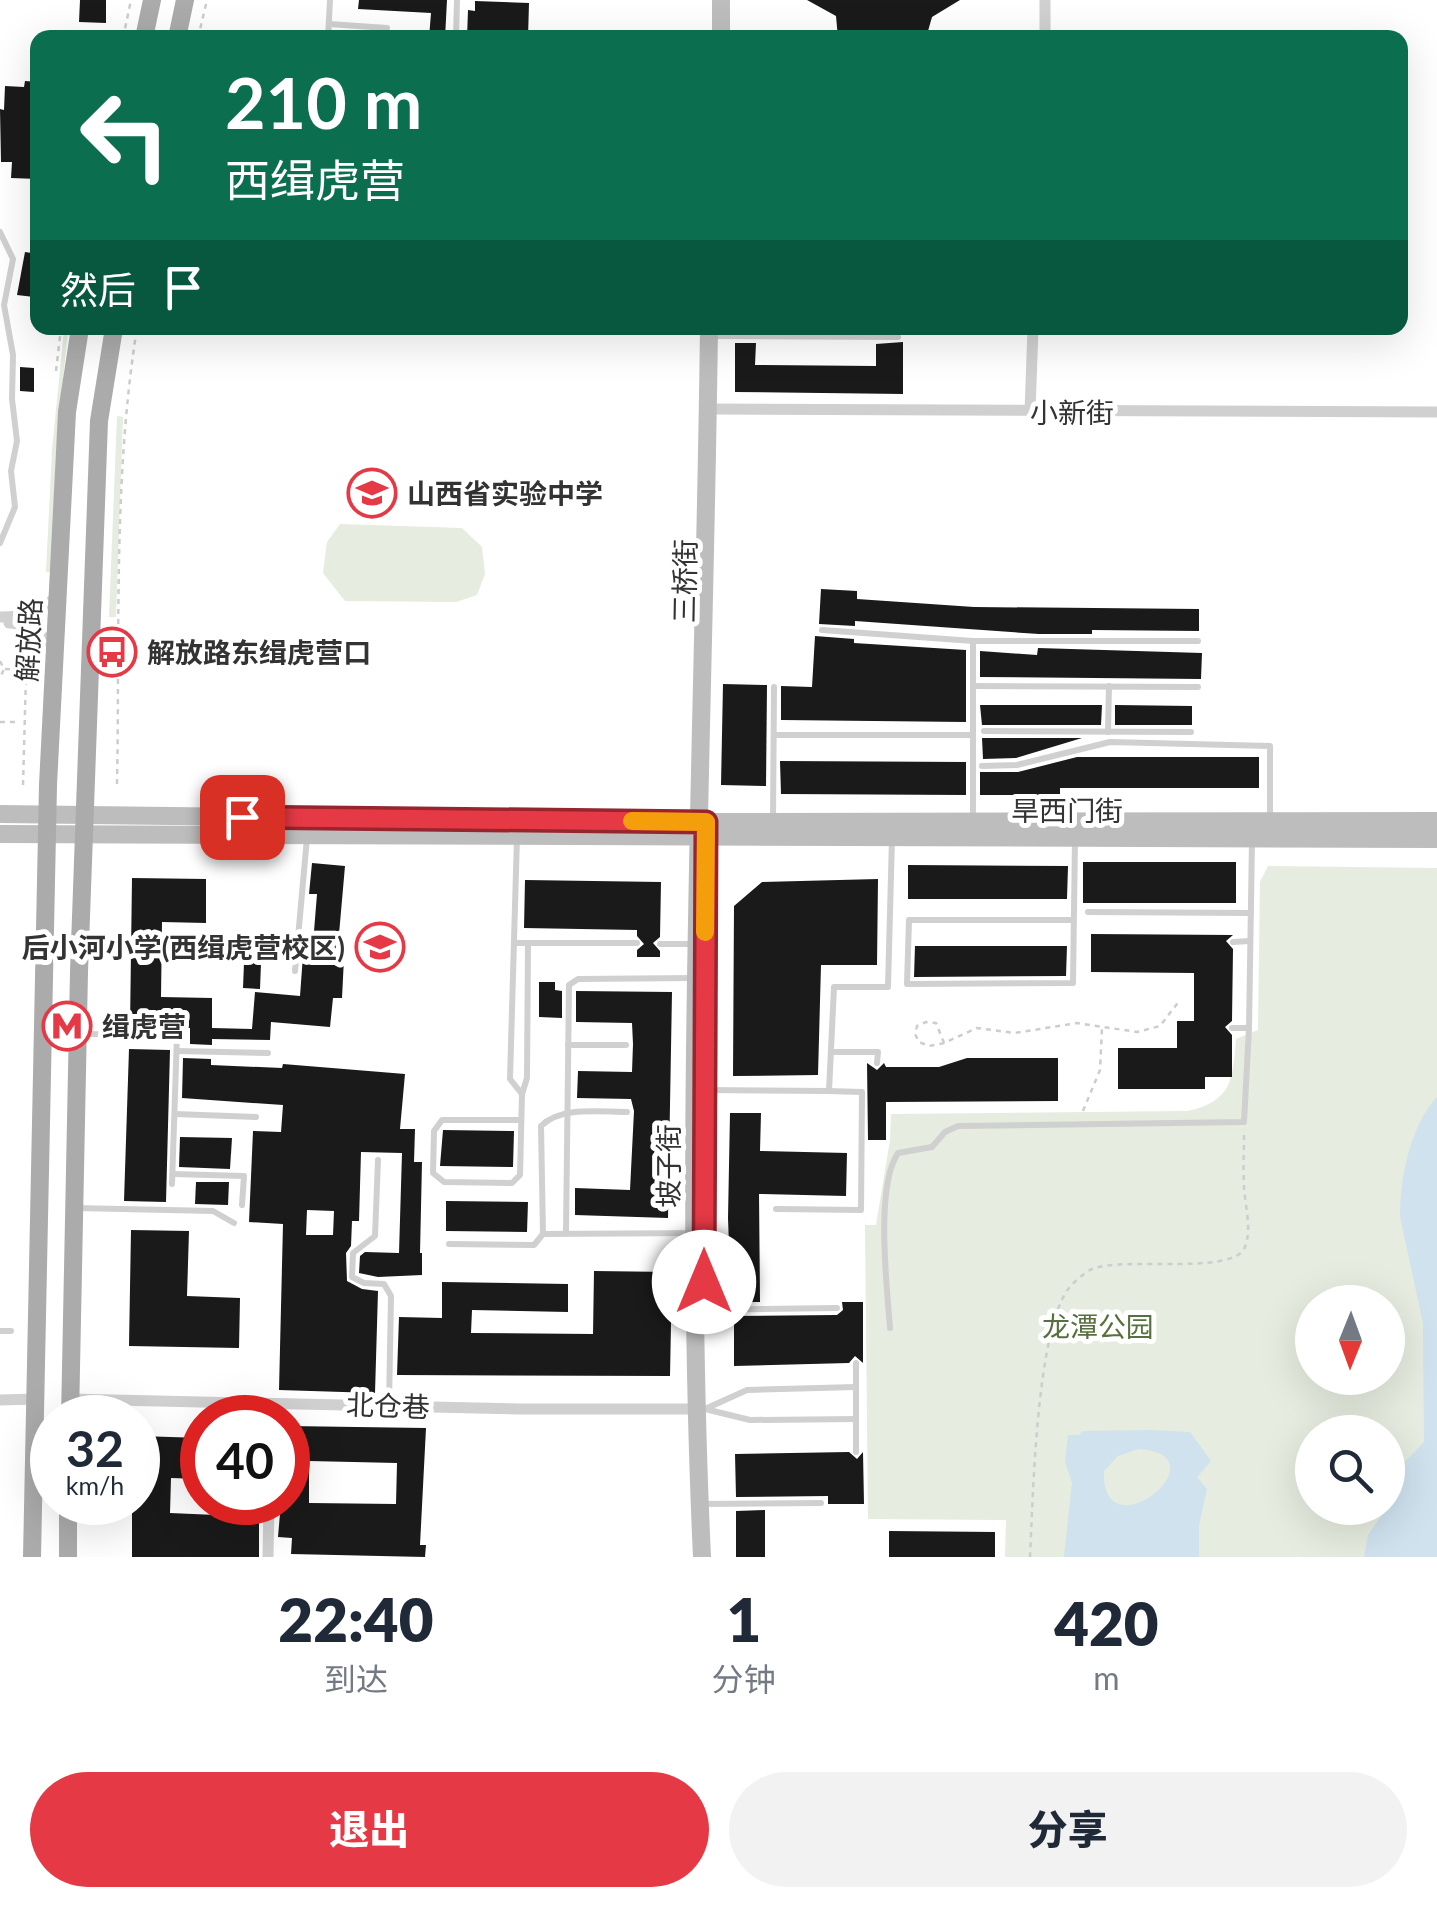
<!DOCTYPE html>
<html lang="zh">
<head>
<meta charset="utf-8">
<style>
  body { margin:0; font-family:Lato,"Noto Sans SC",sans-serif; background:#f2f2f3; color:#1f2937; height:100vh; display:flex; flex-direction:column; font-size:38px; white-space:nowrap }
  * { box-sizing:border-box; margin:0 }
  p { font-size:32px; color:#747a83 }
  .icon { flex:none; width:55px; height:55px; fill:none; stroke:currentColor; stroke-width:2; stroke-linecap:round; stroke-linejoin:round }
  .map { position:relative; height:1557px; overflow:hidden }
  .details { display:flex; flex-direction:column; background:#fff; flex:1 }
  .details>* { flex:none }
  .hud { position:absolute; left:30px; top:30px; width:1378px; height:305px; border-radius:20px; box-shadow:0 10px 40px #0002; background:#0b6e4f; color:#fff; overflow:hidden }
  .needle { width:65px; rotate:181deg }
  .fabs { position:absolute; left:1295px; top:1285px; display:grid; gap:20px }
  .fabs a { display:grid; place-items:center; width:110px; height:110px; border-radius:50%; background:#fff; box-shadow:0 10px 40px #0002; font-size:50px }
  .speed { position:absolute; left:30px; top:1395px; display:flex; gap:20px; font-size:50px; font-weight:700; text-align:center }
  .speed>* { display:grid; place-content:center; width:130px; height:130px; border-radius:50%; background:#fff; box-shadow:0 10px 40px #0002; line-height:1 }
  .speed small { font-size:25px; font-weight:400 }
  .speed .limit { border:15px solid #d22; background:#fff; color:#111 }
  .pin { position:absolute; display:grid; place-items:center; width:85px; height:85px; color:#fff; margin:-42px; border-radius:20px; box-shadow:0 5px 15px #0006 }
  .me { position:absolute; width:110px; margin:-55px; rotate:0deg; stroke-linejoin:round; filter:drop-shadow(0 0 8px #0008) }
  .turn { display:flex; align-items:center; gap:35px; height:210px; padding:0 30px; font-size:45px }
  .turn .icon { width:130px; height:130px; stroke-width:2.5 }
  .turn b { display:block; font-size:70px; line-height:85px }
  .then { display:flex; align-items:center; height:95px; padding:0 30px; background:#0003; gap:20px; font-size:38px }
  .eta { display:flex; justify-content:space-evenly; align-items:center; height:170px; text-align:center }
  .eta b { font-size:60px; font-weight:800; line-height:70px }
  .primary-button { display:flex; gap:20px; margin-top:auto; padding:20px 30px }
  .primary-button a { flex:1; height:115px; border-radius:60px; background:#e63946; color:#fff; font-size:40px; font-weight:800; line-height:115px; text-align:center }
  .primary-button a+a { background:#f2f2f3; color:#1f2937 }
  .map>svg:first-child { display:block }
</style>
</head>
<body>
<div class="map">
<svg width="1437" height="1557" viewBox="0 0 1437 1557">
  <rect width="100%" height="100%" fill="#fff"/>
  <g fill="#e6ecdf" fill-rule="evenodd">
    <polygon points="64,330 68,330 56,450 51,572 46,572 52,450"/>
    <polygon points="117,416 123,417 116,617 109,617"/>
    <polygon points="340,524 462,528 482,547 485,574 477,595 456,602 345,601 323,573 327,542"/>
    <path d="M1268 866 1437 868V1557H1005L1006 1520 868 1519 865 1225H876L890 1140 891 1114 1187 1111C1232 1102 1233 1079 1236 1039L1258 1030 1260 882ZM1312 1302H1388V1378H1312ZM1312 1432H1388V1508H1312Z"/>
  </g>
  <g fill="#cfe2ee" fill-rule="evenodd">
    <path d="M1437 1097V1557H1364L1368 1535 1393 1499 1401 1466 1424 1442 1423 1323 1400 1217C1400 1178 1410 1126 1437 1097Z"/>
    <path d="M1152 1430 1190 1432 1211 1461 1197 1477 1207 1489 1199 1525V1557H1064L1072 1483 1065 1462 1068 1435H1079L1083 1431ZM1138 1449C1228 1454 1101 1557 1104 1471L1118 1456Z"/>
  </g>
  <g fill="#1a1a1a" fill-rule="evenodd">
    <polygon points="80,0 106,0 106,23 79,22"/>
    <polygon points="359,0 447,0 445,38 429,38 431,13 358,9"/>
    <polygon points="807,0 960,0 932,17 926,38 838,38 836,16"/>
    <polygon points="475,1 529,3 528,38 467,38 468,10 475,11"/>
    <polygon points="25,81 38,82 38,179 11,178 12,162 1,162 0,109 4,110 5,86 24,87"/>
    <polygon points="25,252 38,254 34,297 17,295"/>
    <polygon points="903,342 903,394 735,392 735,343 756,343 755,365 876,366 876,344"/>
    <polygon points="20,367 34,368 34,392 20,391"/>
    <polygon points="821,589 857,591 857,599 974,607 1199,609 1199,631 1092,630 1092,634 1039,634 855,621 855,626 819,624"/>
    <polygon points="815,636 854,639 854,643 966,650 966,722 781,720 781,686 812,687"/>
    <polygon points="1038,648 1202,653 1201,679 980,677 980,651 1037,655"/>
    <polygon points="723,684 767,685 766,786 721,785"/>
    <polygon points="980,705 1102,705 1101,725 982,725"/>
    <polygon points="1115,705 1192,706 1192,725 1115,725"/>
    <polygon points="982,738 1082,738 1016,758 983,759"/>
    <polygon points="1077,757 1259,757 1259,788 1060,788 1060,795 980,795 980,772 1018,772"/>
    <polygon points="780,761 966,762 966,795 781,794"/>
    <rect x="1083" y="862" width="153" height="41"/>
    <polygon points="312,863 345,866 337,957 344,958 342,998 333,998 330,1027 271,1022 270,1040 212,1039 212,1045 190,1044 190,1028 130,1027 132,878 206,879 206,923 162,922 161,997 212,998 212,1028 252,1029 255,992 300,996 303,955 312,956 317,894 309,894"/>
    <polygon points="908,865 1068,866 1067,899 908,899"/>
    <polygon points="878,879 877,965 821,965 818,1075 733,1076 734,906 762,882"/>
    <polygon points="525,880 661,882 660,937 653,943 660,951 660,957 637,957 637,950 644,944 637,936 637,930 524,928"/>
    <polygon points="1091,934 1233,935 1226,941 1233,949 1232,1021 1225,1027 1232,1035 1232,1077 1205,1077 1205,1089 1118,1089 1118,1048 1177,1048 1177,1021 1194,1021 1194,973 1091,972"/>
    <polygon points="915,946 1067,946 1066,976 914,977"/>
    <polygon points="244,963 261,963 260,989 243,988"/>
    <polygon points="539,982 555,982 555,990 562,991 562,1018 539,1017"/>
    <polygon points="576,991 672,992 668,1218 575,1215 575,1188 630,1190 634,1111 631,1099 577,1098 578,1071 632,1072 633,1044 632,1023 576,1022"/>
    <polygon points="129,1049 170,1050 166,1202 124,1201"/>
    <path d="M183 1058 211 1059V1065L282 1068 283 1064 405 1074 400 1129H415L414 1162H422L420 1253H422V1275L378 1277 359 1273 360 1256 365 1252 399 1253 402 1153 361 1152 359 1221H352L351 1246 346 1253 347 1281 362 1289 378 1291 375 1393 279 1390 283 1224 249 1222 253 1131 281 1132 283 1105 182 1098ZM307 1210 334 1211 333 1235H306Z"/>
    <polygon points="967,1058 1058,1058 1058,1101 886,1102 886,1140 868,1140 867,1063 877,1070 884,1063 886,1067 939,1067"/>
    <polygon points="730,1113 761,1113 760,1151 847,1153 846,1196 759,1194 760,1302 731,1302 728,1218"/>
    <polygon points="443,1130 514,1131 513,1167 440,1166"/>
    <polygon points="180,1137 232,1138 230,1169 179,1167"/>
    <polygon points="196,1182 229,1182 228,1205 195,1204"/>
    <polygon points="446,1201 528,1202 527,1232 446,1231"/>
    <polygon points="131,1230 189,1231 187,1296 240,1298 239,1348 129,1346"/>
    <polygon points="594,1271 672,1272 670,1376 397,1375 399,1317 442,1318 442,1282 568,1284 568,1312 472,1310 471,1333 593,1334"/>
    <polygon points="842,1302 863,1302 863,1363 855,1356 849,1363 734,1366 734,1316 837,1315 843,1310"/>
    <path d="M288 1426 426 1428 420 1545H426L425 1557 291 1554 292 1538 278 1537 281 1502H288ZM309 1461 397 1463 396 1504 309 1503Z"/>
    <polygon points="139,1436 202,1438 202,1479 171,1478 170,1513 259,1517 259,1557 132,1557 132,1502 138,1502"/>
    <polygon points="849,1452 857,1459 863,1452 864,1504 828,1504 828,1496 736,1497 735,1454"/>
    <polygon points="765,1510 765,1557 736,1557 736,1511"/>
    <polygon points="889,1531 995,1532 995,1557 889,1557"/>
  </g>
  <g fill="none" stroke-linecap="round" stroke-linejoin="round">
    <g stroke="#cdcdcd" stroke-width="2.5" stroke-dasharray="5 5" stroke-linecap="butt">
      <polyline points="123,38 131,0"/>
      <polyline points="198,38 207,0"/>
      <polyline points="56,371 61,328"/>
      <polyline points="0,661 4,669 0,678"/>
      <polyline points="5,669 19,670"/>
      <polyline points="0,722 18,722"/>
      <path d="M117 784C120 633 113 477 137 328"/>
      <polyline points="23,785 27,639"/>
      <polyline points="944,1043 936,1023 926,1022 917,1026 915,1034 919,1042 929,1046 944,1043 977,1028 1015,1033 1077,1023 1137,1032 1160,1026 1180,1000"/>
      <polyline points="1083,1111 1100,1070 1102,1028"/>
      <path d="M1030 1557C1033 1499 1036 1330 1069 1288 1074 1282 1085 1272 1092 1269 1123 1256 1234 1276 1245 1247 1252 1229 1245 1205 1244 1187 1243 1169 1244 1151 1244 1133"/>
    </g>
    <g stroke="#d0d0d0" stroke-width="6">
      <polyline points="329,24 387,28"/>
      <polyline points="328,38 330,0"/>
      <polyline points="456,38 457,0"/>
      <polyline points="0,232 13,259 4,305 13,355 12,399 17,441 11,471 15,507 0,543"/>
      <polyline points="709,336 898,337"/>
      <polyline points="822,630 973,641 1198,641"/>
      <polyline points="973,641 973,820"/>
      <polyline points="973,686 1198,687"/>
      <polyline points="984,731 1191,732"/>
      <polyline points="1108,732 1109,686"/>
      <polyline points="774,735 973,735"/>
      <polyline points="982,766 1017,765 1110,742 1270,746 1270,820"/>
      <polyline points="773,820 774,687"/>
      <polyline points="517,837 510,1079 522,1094 527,1078 528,943"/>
      <polyline points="1088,912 1251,913"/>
      <polyline points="1073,920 909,920 907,984 1073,983 1075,839"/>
      <polyline points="1233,942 1250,941"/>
      <polyline points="515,943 637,943"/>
      <polyline points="660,944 694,944"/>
      <polyline points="295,971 307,838"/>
      <polyline points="1232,1028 1249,1028 1252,840"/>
      <polyline points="78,1034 177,1035 172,1184"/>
      <polyline points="568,1045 626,1045"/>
      <polyline points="177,1051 268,1053"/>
      <polyline points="831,1052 878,1052 877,1063"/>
      <polyline points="704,1090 829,1091 834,987 888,987 892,838"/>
      <polyline points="175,1114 256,1117"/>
      <polyline points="521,1120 442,1120 434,1131 433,1173 444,1182 512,1183 520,1175 522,1094"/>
      <polyline points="378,1160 375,1236 353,1253 352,1277 364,1283 384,1284 391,1296 389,1404"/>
      <polyline points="173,1174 244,1176 242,1205"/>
      <polyline points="75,1208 213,1211 234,1223"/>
      <polyline points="776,1209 861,1210 862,1092 827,1091"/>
      <polyline points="566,1233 569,985 578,979 693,978"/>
      <path d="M543 1234 541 1126C561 1106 600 1112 627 1112"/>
      <polyline points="449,1244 534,1245 543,1234 704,1233"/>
      <polyline points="698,1310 837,1308"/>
      <path d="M890 1328C887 1287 875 1187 898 1153L932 1147 945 1132 958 1126 1244 1122 1249 1028"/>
      <polyline points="0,1331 11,1331"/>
      <polyline points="856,1419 750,1420 705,1409 747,1390 856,1387"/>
      <polyline points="856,1452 856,1363"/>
      <polyline points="702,1504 821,1503"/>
    </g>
    <g stroke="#d0d0d0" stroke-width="11">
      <polyline points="1045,38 1045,0"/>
      <polyline points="708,409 1437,412"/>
      <polyline points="1030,412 1033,328"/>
      <path d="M0 617C22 617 41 616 55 597"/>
      <path d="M9 623C32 623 41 633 55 649"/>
      <polyline points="70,1399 519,1409 701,1409"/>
      <polyline points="0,1400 36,1399"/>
      <polyline points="268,1557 269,1502"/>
    </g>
    <g stroke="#bdbdbd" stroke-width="18">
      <polyline points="721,38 721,0"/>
      <polyline points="0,814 706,822 1437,821"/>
      <polyline points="0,834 1437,839"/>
      <path d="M702 1557C683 1147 704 737 709 328"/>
    </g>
    <g stroke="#ababab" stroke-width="18">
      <polyline points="144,38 152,0"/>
      <polyline points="177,38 185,0"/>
      <polyline points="70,1418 79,972 99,421 114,328"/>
      <polyline points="32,1557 48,785 67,412 80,328"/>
      <polyline points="68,1557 68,1502"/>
    </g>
  </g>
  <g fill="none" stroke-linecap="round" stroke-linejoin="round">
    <g stroke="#96252e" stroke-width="25">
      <polyline id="route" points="242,817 706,822 704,1282"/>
    </g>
    <use href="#route" stroke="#e63946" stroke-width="18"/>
    <polyline stroke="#f59e0b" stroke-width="18" points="632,821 706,822 705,932"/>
  </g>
  <defs>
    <g id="school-ring" transform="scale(2.5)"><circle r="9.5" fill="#fff" stroke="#e63946" stroke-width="1.5"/><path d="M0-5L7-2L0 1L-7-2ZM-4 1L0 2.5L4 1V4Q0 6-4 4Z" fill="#e63946"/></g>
    <g id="bus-ring" transform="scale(2.5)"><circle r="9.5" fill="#fff" stroke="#e63946" stroke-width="1.5"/><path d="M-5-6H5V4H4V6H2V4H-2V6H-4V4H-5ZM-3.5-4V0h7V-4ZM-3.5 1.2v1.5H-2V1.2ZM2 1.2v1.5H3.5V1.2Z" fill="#e63946"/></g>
    <g id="metro-ring" transform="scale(2.5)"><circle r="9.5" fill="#fff" stroke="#e63946" stroke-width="1.5"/><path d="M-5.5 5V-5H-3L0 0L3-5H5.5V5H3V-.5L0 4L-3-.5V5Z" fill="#e63946"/></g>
  </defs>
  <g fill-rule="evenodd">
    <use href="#school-ring" x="372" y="493"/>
    <use href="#bus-ring" x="112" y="652"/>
    <use href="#school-ring" x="380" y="947"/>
    <use href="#metro-ring" x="67" y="1026"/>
  </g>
  <g text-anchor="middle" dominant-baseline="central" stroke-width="10" stroke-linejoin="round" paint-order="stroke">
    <g font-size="28" fill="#333" stroke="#fff">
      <text x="1072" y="412">小新街</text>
      <text transform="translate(684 581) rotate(-89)">三桥街</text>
      <text transform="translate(28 640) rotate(-87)">解放路</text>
      <text x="1067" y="810">旱西门街</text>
      <text transform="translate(668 1166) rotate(-90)">坡子街</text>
      <text transform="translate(388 1405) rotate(2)">北仓巷</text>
    </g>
    <g font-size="28" font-weight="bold" fill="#333" stroke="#fff" text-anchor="start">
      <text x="407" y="493">山西省实验中学</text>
      <text x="147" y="652">解放路东缉虎营口</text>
      <text x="345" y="947" text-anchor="end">后小河小学(西缉虎营校区)</text>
      <text x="102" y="1026">缉虎营</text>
    </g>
    <g font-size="28" fill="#56703f" stroke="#fff">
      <text x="1098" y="1326">龙潭公园</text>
    </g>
  </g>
</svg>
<div class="fabs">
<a><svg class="needle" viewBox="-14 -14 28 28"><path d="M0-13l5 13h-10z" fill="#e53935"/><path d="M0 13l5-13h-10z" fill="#747a83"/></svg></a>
<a><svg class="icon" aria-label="search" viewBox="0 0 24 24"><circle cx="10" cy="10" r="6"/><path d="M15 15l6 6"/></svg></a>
</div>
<div class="speed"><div>32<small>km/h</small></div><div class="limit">40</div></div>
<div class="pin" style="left:242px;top:817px;background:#d93025"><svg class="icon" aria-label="arrive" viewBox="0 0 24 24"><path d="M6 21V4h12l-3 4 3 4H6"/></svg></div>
<svg class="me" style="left:704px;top:1282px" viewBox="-20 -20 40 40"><circle r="19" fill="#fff"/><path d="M0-13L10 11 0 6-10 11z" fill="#e63946"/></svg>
<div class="hud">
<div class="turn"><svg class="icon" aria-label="left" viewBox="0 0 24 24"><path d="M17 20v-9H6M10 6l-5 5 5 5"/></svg><div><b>210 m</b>西缉虎营</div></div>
<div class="then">然后<svg class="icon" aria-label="arrive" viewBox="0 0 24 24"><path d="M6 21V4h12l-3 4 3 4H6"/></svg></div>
</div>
</div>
<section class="details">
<div class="eta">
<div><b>22:40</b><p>到达</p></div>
<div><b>1</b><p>分钟</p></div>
<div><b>420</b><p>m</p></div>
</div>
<div class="primary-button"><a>退出</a><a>分享</a></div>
</section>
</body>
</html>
